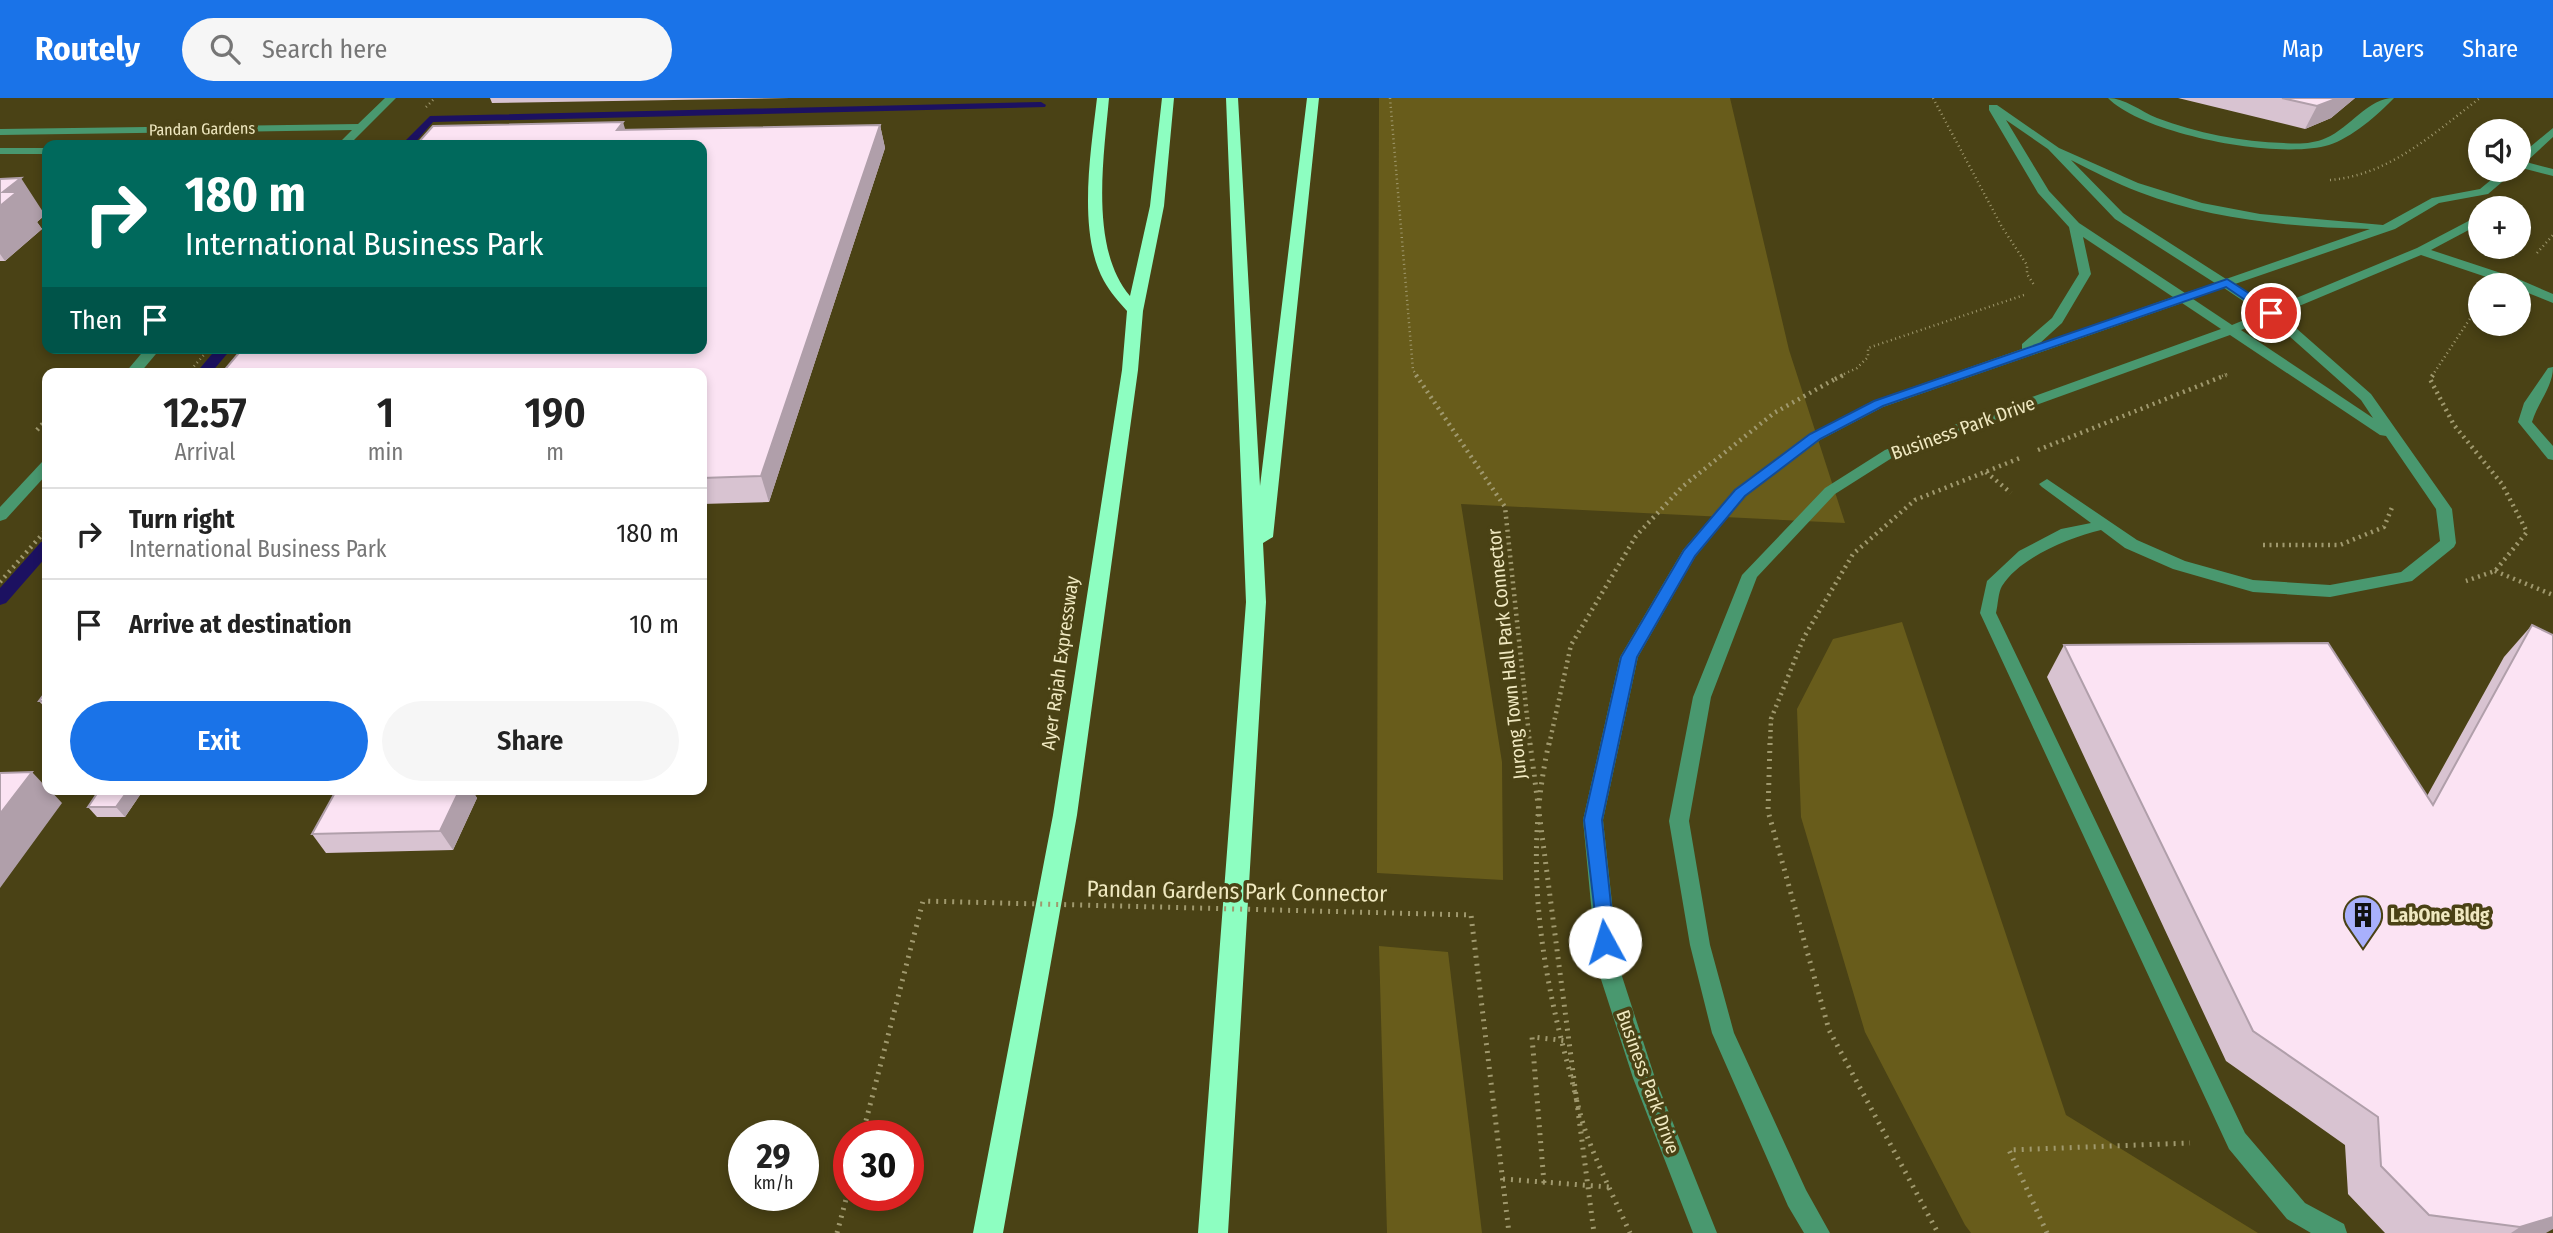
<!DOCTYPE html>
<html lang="en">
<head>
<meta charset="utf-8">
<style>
  body { margin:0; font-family:"Fira Sans Condensed",sans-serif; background:#f6f6f6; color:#222; height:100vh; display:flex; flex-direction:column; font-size:26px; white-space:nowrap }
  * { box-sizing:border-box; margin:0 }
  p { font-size:23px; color:#767676 }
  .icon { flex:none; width:38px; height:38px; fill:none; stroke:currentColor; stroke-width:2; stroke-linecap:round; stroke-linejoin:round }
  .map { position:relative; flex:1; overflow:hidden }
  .side { position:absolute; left:42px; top:270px; width:665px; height:427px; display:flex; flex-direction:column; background:#fff; border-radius:14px; box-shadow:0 4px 10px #0003 }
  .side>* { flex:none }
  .guide { position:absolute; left:42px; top:42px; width:665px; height:214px; border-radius:14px; box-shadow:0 4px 10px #0003; background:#00695c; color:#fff; overflow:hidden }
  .tools { position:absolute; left:2468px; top:21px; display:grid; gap:14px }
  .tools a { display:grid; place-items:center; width:63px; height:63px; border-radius:50%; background:#fff; box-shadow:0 4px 10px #0003; font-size:35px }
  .speed { position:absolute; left:728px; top:1022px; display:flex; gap:14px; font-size:35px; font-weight:700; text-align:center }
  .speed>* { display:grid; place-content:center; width:91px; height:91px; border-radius:50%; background:#fff; box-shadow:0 4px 10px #0003; line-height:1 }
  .speed small { font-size:18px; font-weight:400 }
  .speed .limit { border:10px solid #d22; background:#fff; color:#111 }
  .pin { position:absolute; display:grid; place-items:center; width:60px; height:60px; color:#fff; margin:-30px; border:4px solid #fff; border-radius:50%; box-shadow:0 2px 7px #0007 }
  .me { position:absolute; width:77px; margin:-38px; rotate:354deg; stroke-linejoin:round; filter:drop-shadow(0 0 5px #0008) }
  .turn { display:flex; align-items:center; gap:24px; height:147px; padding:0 28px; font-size:32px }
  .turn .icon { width:91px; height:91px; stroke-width:2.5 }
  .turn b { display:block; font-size:49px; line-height:60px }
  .then { display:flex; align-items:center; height:66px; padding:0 28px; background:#0003; gap:14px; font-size:26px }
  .eta { display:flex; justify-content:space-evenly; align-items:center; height:119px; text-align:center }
  .eta b { font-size:42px; font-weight:600; line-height:49px }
  .button { display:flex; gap:14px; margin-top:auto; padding:14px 28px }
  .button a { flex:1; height:80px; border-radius:42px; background:#1a73e8; color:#fff; font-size:28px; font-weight:600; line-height:80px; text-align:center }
  .button a+a { background:#f6f6f6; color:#222 }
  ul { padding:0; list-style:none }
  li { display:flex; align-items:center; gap:21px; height:91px; padding:0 28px; border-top:2px solid #e0e0e0 }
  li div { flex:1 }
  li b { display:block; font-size:26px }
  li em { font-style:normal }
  header { display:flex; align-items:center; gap:42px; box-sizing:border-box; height:98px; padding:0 35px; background:#1a73e8; color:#fff }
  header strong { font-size:33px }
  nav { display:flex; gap:38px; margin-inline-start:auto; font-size:24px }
  .search { width:490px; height:63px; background:#f6f6f6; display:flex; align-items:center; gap:18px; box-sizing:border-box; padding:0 24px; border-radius:38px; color:#767676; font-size:26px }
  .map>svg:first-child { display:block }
</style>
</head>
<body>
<header>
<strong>Routely</strong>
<div class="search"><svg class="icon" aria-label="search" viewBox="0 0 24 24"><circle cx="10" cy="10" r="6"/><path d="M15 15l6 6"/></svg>Search here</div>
<nav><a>Map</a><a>Layers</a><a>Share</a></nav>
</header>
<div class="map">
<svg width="2553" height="1135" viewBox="0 0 2553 1135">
  <rect width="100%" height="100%" fill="#4a4215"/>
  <g fill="#685c1b">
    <polygon points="1379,0 1730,0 1789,252 1845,425 1461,406 1502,664 1503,782 1377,775"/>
    <polygon points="1902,524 2066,1017 2258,1135 1971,1135 1965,1127 1865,934 1801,719 1797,611 1833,541"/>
    <polygon points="1379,848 1448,854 1482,1135 1387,1135"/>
  </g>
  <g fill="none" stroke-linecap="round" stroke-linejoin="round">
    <g fill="#1c1161" fill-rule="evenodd">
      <polygon points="1041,4 1046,7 1045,9 433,24 413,47 401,47 430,18"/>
      <polygon points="217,250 232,250 211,275 196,275"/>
      <polygon points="47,443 47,458 6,505 0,507 0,490 41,444"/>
    </g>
    <g stroke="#a0996e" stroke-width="2.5" stroke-dasharray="1 3.5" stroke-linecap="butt">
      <polyline points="1390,0 1413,272 1417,278"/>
      <polyline points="1933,0 2002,129 2027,167 2027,176 2034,187"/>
      <polyline points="426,9 435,0"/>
      <path d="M2330 82C2390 77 2434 35 2480 0"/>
      <polyline points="2537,155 2553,137"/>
      <polyline points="188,275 210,250"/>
      <polyline points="1840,278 1857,270 1868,259 1868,250 2027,196"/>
      <polyline points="2222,278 2228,276"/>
      <polyline points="2432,278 2477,210"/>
    </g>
    <g stroke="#a0996e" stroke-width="4.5" stroke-dasharray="2 4.5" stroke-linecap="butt">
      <polyline points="1416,277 1505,409 1530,647"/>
      <polyline points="2433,277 2430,281 2454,327 2502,386 2527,434 2495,473 2466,483"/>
      <polyline points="1835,281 1844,277"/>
      <polyline points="37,332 47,321"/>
      <polyline points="2038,352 2226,277"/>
      <polyline points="1986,374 2011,395"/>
      <polyline points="2263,447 2340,447 2384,429 2393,407"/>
      <polyline points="2495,473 2553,497"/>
      <polyline points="0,484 47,431"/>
      <polyline points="1770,647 1771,621 1804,539 1853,456 1915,402 2020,360"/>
    </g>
    <g stroke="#a0996e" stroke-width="5" stroke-dasharray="2 6" stroke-linecap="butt">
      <polyline points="1530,645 1594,1135"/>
      <polyline points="1770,645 1768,713 1829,932 1938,1135"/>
      <polyline points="1544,1085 1532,939 1568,943"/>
      <polyline points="837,1135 849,1090"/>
      <polyline points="2047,1135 2009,1052 2190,1045"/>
    </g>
    <g fill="#49986f" fill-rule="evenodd">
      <polygon points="385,0 396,0 349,47 337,47 352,32 0,37 0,31 358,26"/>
      <path d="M2108 0C2125 0 2140 13 2157 20 2196 35 2242 44 2284 45 2298 46 2313 46 2326 40 2350 30 2368 0 2394 0 2378 17 2351 40 2329 47 2280 62 2144 37 2108 0Z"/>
      <path d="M1989 7H1997L2059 50 2138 85 2202 105 2260 116 2383 127 2432 100 2480 91 2503 72H2516L2488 96 2439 105 2395 131 2235 186 2272 210 2417 150 2480 117V126L2431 152 2516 180 2553 196V205L2518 191V187H2510L2421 157 2280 216 2371 296 2452 411 2456 445 2454 449 2412 483 2330 499 2253 494 2173 471 2125 450 2101 432C2069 440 2020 459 2002 488 1998 495 1998 507 1996 515L2245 1035 2305 1105 2344 1126 2347 1135H2311L2287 1121 2229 1051 1980 515 1987 483 2019 453 2061 431 2091 425 2042 389 2039 386 2047 381 2137 442 2185 463 2253 482 2330 487 2401 474 2440 443 2436 411 2386 338 2380 337 2230 237 1895 358 1835 396 1757 479 1711 599 1689 723 1710 847 1734 935 1806 1092 1830 1135H1804L1788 1108 1712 935 1690 847 1669 723 1693 599 1742 477 1825 390 1885 352 2221 231 2182 205 1883 309 1820 342 1745 398 1695 459 1638 559 1603 722 1619 869 1655 980 1717 1135H1693L1633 980 1597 869 1583 722 1620 559 1683 452 1735 392 1810 336 1873 303 2022 251V246L2052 220 2079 176 2069 129 2038 95 1989 12ZM2006 22 2048 51 2115 121 2215 185 2185 195 2079 125 2049 93ZM2071 62C2093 73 2115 85 2139 94 2212 122 2292 129 2370 131L2226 181 2123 115ZM2083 139 2173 199 2039 246 2062 225 2091 176ZM2224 190 2261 215 2232 227 2193 201ZM2270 221 2361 302 2373 320 2241 232Z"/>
      <polygon points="2553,30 2553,39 2526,64 2553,71 2553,78 2518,69 2518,59"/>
      <rect x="0" y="50" width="47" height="6"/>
      <polygon points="146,250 161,250 140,275 125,275"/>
      <path d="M2553 269C2553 289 2538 304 2532 324L2553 348V362L2548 361 2518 324 2524 305 2548 270Z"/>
      <polygon points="47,363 47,376 6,421 0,423 0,409 42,364"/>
    </g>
    <g fill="#8dfec1" fill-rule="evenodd">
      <path d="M1097 0H1109C1104 58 1089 150 1130 198L1150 108 1162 0H1174L1164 108 1143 213 1138 272 1077 717 1003 1135H973L1053 717 1122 272 1127 213C1119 204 1110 194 1104 183 1077 134 1091 53 1097 0Z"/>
      <polygon points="1226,0 1238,0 1260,388 1307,0 1319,0 1273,439 1263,445 1266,504 1228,1135 1198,1135 1246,504"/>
    </g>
    <polyline stroke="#a0996e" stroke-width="4.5" stroke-dasharray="2 4.5" stroke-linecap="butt" points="1549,647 1571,547 1636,438 1682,389 1774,315 1835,281"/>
    <g stroke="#a0996e" stroke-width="5" stroke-dasharray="2 6" stroke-linecap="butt">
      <path d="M1549 645C1524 756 1539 862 1569 971 1575 994 1580 1020 1589 1043 1601 1074 1616 1104 1630 1135"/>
      <polyline points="862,1038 923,803 1471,817 1509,1135"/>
      <polyline points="1503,1081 1609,1089"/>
    </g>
  </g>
  <g fill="#d8c3d1">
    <polygon points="490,0 790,0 492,5"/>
    <polygon points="2178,0 2355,0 2331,20 2305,31"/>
    <polygon points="880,27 885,50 769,404 702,406 702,250 625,32"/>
    <polygon points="0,81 45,117 37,124 42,131 5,163 0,163"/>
    <polygon points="2532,527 2546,1135 2385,1135 2348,1096 2345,1047 2226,963 2047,579 2064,547 2427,698 2504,559"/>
    <polygon points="47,592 47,612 39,603"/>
    <polygon points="100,691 144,691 125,719 97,719 88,709"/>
    <polygon points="337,691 471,691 477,700 453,752 326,755 312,736"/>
  </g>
  <g fill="#b09faa">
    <polygon points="2338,0 2355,0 2331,20 2305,31 2317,8"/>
    <polygon points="623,24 630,47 617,32"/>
    <polygon points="880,27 885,50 769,404 761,378"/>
    <polygon points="21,80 45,117 37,124 42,131 5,163 0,156 0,108 3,94"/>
    <polygon points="32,674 47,690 47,691 49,691 62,705 0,790 0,716"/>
    <polygon points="129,691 144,691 125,719 116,709"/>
    <polygon points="460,691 471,691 477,700 453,752 440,733"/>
    <polygon points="2553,1119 2553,1131 2546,1135 2511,1135 2520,1129"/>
  </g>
  <g fill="#fbe3f3" stroke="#b09faa" stroke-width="2">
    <polygon points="2282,0 2338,0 2317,8"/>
    <polygon points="623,24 617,32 880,27 761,378 702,380 702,275 222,275 243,250 702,250 702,47 416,47 433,28"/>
    <polygon points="21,80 3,94 17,94 0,108 0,81"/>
    <polygon points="2532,527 2553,537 2553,1119 2520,1129 2429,1117 2381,1068 2378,1019 2253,933 2064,547 2328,545 2433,707"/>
    <polygon points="47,592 47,603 39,603"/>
    <polygon points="32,674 0,716 0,675"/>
    <polygon points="100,691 129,691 116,709 88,709"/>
    <polygon points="337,691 460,691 440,733 312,736"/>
  </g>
  <polygon fill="#1a73e8" stroke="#114b97" stroke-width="2" points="2227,181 2275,212 2275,217 2267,217 2226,189 1883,308 1820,341 1745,398 1695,458 1637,559 1602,722 1615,844 1612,850 1599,850 1584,722 1621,559 1684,452 1735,392 1810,336 1874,303"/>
  <defs>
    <g id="building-pin" transform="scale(2.0125)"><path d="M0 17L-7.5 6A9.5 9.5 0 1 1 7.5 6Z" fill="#a8b0fc" stroke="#4a4215"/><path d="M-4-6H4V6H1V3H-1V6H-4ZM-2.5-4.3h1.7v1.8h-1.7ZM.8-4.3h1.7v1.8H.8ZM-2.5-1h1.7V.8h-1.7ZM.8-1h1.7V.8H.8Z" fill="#111"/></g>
  </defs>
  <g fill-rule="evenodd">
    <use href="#building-pin" x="2363" y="817"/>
  </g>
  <g text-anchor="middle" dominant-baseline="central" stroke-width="7" stroke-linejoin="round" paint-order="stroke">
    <g font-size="16" fill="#efe8c0" stroke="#4a4215">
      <text transform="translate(202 31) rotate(-1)">Pandan Gardens</text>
    </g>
    <g font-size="19" fill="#efe8c0" stroke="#4a4215">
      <text transform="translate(1963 330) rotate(-20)">Business Park Drive</text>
      <text transform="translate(1507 556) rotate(-96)">Jurong Town Hall Park Connector</text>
      <text transform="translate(1060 565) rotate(-82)">Ayer Rajah Expressway</text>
      <text transform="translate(1648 984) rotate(70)">Business Park Drive</text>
    </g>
    <g font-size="19" font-weight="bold" fill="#efe8c0" stroke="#4a4215" text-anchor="start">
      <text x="2390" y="817">LabOne Bldg</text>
    </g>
    <g font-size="23" fill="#efe8c0" stroke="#4a4215">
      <text transform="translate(1237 793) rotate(1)">Pandan Gardens Park Connector</text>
    </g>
  </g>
</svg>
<div class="tools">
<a><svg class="icon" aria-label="sound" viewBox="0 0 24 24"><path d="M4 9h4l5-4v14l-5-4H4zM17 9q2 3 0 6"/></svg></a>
<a>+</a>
<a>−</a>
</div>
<div class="speed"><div>29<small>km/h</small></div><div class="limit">30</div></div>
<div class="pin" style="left:2271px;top:215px;background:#d93025"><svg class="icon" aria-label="arrive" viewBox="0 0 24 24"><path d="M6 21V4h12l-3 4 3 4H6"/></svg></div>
<svg class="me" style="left:1605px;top:844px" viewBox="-20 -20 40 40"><circle r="19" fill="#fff"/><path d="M0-13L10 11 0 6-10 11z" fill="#1a73e8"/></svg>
<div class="guide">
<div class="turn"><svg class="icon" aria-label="right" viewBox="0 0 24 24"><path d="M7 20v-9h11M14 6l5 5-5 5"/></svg><div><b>180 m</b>International Business Park</div></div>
<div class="then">Then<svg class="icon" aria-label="arrive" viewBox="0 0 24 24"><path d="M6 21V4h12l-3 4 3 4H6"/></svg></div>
</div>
<section class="side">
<div class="eta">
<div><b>12:57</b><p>Arrival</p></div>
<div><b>1</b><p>min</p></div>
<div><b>190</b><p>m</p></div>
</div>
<ul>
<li><svg class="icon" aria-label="right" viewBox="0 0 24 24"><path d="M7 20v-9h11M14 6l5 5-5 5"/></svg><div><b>Turn right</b><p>International Business Park</p></div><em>180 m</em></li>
<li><svg class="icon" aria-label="arrive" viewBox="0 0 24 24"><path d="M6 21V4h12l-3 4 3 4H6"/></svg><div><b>Arrive at destination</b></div><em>10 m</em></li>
</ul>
<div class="button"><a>Exit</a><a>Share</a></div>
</section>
</div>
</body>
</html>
